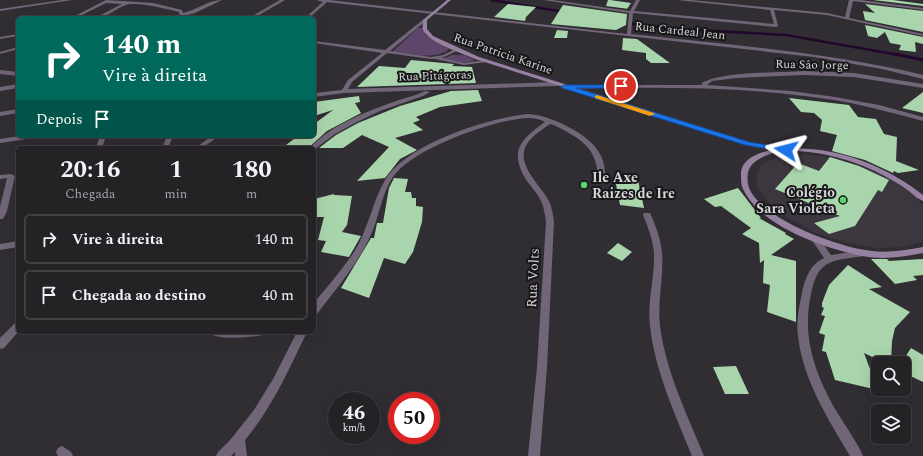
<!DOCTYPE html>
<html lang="pt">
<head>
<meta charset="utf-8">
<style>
  body { margin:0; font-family:Spectral,serif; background:#312f32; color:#f1f3f6; height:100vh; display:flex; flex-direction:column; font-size:15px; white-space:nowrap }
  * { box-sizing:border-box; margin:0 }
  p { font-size:13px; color:#a3a4a7 }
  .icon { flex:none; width:22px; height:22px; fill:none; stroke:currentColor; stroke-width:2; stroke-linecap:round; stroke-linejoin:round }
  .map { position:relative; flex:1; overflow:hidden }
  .drawer { position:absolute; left:16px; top:146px; width:300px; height:188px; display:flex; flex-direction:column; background:#252226; border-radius:6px; box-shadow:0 4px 16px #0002,0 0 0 1px #423f43 }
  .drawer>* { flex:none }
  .hud { position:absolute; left:16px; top:16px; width:300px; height:122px; border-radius:6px; box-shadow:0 4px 16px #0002,0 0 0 1px #423f43; background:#00695c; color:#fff; overflow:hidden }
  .tools { position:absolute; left:871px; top:356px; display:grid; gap:8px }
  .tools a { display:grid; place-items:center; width:40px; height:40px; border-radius:6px; background:#252226; box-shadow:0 4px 16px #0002,0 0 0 1px #423f43; font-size:20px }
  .speed { position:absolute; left:328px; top:392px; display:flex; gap:8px; font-size:20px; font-weight:700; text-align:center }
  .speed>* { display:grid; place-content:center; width:52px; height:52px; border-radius:50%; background:#252226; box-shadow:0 4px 16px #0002,0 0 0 1px #423f43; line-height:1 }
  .speed small { font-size:10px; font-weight:400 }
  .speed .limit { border:6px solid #d22; background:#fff; color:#111 }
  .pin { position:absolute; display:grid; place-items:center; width:34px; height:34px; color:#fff; margin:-17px; border:2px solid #fff; border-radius:50%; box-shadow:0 1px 4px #0007 }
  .me { position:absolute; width:44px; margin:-22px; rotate:279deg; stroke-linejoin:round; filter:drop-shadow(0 0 3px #0008) }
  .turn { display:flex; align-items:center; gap:14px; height:84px; padding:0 20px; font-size:18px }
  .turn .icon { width:52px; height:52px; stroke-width:2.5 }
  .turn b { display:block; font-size:28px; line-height:34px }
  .then { display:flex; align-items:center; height:38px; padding:0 20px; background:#0003; gap:8px; font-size:15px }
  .eta { display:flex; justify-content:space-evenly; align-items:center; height:68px; text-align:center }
  .eta b { font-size:24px; font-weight:700; line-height:28px }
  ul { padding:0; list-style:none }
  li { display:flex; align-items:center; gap:12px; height:50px; margin:0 8px 6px; padding:0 12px; border:2px solid #423f43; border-radius:6px }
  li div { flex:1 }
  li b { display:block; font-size:15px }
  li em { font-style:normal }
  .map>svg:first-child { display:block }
</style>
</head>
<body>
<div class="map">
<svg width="923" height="456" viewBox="0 0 923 456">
  <rect width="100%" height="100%" fill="#312e33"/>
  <polygon fill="#3c363f" points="798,154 822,156 848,162 875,171 899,184 918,199 923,206 923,241 903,247 876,248 844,242 813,232 787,217 768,202 757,187 756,173 763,163 778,157"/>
  <g fill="#5e466a">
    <path d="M418 28H423L425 35 449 49C436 61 408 53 392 52Z"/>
    <polygon points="452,55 464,55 473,59 474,61 462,63 442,59"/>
  </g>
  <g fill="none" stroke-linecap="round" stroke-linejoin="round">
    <g stroke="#20072b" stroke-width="2.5">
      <polyline points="491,0 564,12"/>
      <polyline points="630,24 679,29 786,35 899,55"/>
    </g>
    <polyline stroke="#20072b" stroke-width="3" points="895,54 923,60"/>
  </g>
  <g fill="#a9d5ac">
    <polygon points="608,0 610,0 631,3 627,9 629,9 606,6"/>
    <polygon points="873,0 893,0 923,4 923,6"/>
    <polygon points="508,4 536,7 526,17 525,21 494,17"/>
    <polygon points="865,4 923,11 923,32 865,20 863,11 875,13"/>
    <polygon points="563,5 627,14 626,25 616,30 551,24"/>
    <polygon points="865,25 923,37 923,44 915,42 916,52 899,50 901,45 890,43 885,32 877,38 868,36"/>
    <polygon points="557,30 568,31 567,38 554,38"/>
    <polygon points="623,38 637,39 670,63 651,63 646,59 646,53 622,50"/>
    <polygon points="411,60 454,64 452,66 472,67 476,83 357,87 379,66 405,68"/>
    <polygon points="478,90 482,101 440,107 416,117 420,120 413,123 423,130 395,138 417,150 400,159 385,178 357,181 389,147 362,135 343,148 319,148 336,135 358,123 400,106 451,91"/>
    <polygon points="923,92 923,113 902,108"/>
    <polygon points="359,96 360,102 355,103 361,113 327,131 308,148 282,148 298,136 314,136 314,124 333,110 314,116 314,102"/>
    <polygon points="789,98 849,105 858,117 876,119 884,134 897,137 896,161 919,170 898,173 894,171 893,173 865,160 832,151 837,135 820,131 822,120 814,113 801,112"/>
    <polygon points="830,157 859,166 889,180 882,192 878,190 855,226 829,234 814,223 840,216 775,189 798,163 819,171"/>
    <polygon points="394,178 408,179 405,192 411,192 412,198 416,198 416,206 423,207 422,222 413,252 405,264 384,258 369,298 341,288 371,238 374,238 377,223 383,223 389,188"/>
    <polygon points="615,179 638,180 644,208 620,205"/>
    <polygon points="738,188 761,218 759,218 786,233 785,234 794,239 771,255 796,261 796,322 767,312 770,285 763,283 764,260 760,263 759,243 742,234 751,228 721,206 715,207 704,199"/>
    <polygon points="334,194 334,195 352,196 347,225 342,232 361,236 349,257 321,252 326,241 318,240 324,217 314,217 314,199"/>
    <polygon points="618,243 632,252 622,261 607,253"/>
    <polygon points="871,259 887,259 889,261 923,259 923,275 913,276 917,280 895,284"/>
    <polygon points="848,265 882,287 869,289 910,312 895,328 892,341 891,363 885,363 864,353 878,390 835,380 826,352 822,351 825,335 819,333 825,316 821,315 824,308 822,307 822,303 829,285"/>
    <polygon points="911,348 923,355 923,382 904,373 904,359"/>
    <polygon points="736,366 749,394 725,394 713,367"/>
  </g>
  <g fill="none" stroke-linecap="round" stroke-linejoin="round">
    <g fill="#716578" fill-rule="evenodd">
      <polygon points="62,0 72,0 0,11 0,9"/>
      <path d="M106 0 153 3 182 10 183 13C196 10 209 0 222 0L195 13 184 16V18H180L179 12C167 9 138 1 126 5 116 8 107 18 95 18L122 4 106 3 76 18H71Z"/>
      <polygon points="280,0 285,0 254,18 249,18"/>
      <path d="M316 0H329L627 34 629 13 543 0H553L630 11 636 0H640L634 11 774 24 770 10 677 0H691L827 13 845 17 849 0H861L923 8V10L853 1 849 18 923 34V36L827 15 774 10 778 26 776 27 633 13 631 34C729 45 827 52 923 75V79L882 69 814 57 327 2 309 18H305L323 2Z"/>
      <polygon points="424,19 427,20 390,51 431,57 443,55 455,49 457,50 457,51 442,58 464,63 486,60 488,61 486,62 464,65 435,59 431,59 387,53 352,82 348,89 557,82 560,84 557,86 344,93 314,97 314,93 342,90 348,80 382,53 314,43 314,41 385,50"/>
      <polygon points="18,34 18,36 0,39 0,37"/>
      <polygon points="18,47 18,49 0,54 0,52"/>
      <polygon points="0,70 18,72 18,76 0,74"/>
      <path d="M804 71 854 73 923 84V88L854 77 804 75 736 78 712 81 707 85 791 91 835 97 879 105 923 117V121C893 113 864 105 834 100 745 86 654 87 564 89L561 87 564 85H702V83C724 71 778 73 804 71Z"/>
      <polygon points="18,84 18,88 0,91 0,87"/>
      <path d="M425 91 430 92 423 96 380 111 357 122 335 134 315 149 314 150V148H310C330 125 370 110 399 100 408 97 417 95 425 91Z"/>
      <polygon points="18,109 18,113 0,116 0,112"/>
      <path d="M528 114C550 115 590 134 600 154 605 163 605 172 606 182L602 184 598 182C598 148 583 140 554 125L550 124C543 129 535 134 529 141 512 162 540 184 549 201 552 207 553 215 554 222L547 367 540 456H528L537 367 546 222C545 215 544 207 541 201 538 194 532 188 527 181 508 151 521 139 545 122 540 119 534 118 528 118 495 119 419 147 397 172 381 190 380 218 369 239 356 266 336 289 317 314L314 315C314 311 313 306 315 303 318 297 324 291 328 286 337 275 346 264 354 252 368 230 372 203 385 180 406 144 488 118 528 114Z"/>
      <polygon points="20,136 36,136 33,138 0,143 0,139"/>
      <polygon points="100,136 106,136 102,148 96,148"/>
      <polygon points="167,136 173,136 168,148 162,148"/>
      <polygon points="212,136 219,136 202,148 195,148"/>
      <polygon points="11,174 15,176 7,211 3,219 0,219 0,207 7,178 0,179 0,175"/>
      <path d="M644 213H650L651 215C656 227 661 240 662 253 664 277 657 302 660 326 666 372 687 414 704 456H692C675 414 655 371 650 326 647 301 655 277 654 253 653 240 648 227 643 215Z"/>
      <path d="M815 236 818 237 831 255 864 250 868 253 864 256C828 261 817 260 810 299 802 342 818 381 840 417 848 430 857 442 863 456H850C828 419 803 380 798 336 796 321 799 307 802 293 805 279 810 264 824 258L811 239Z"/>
      <polygon points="18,241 18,247 0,250 0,244"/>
      <polygon points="18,322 18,332 4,348 0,349 0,338 15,323"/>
      <path d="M211 332H263L262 335 258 336C243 337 227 340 212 335Z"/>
      <path d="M297 332H307C289 369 272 408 245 440L247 456H235V452L231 456H216L218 452 231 439 254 410 273 379Z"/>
      <polygon points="62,446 71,452 73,456 58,456 56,452 58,448"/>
    </g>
    <path fill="#9682a0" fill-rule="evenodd" d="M447 0H451L427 20V29L433 36 479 57 749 142C760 144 771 147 783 148 797 149 811 148 826 151 861 157 895 173 923 195V201C917 199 912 193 906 189 901 185 894 181 888 178 858 160 787 138 756 161 747 167 746 178 749 188 762 220 840 248 872 251 889 253 906 250 923 247V253C903 257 883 260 862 256 824 248 761 227 743 189 741 185 741 178 741 174 741 159 760 152 772 150L746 145 475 59C462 53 429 43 423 30 422 27 423 23 423 20Z"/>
  </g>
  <polygon fill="#1a73e8" stroke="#114b97" points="564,85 623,85 624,86 621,88 576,88 749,142 786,148 789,150 786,152 745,145 562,88 561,87"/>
  <polygon fill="#f59e0b" points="597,95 654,113 655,114 650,116 595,98 595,96"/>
  <g fill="#5ad56e" stroke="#181719" stroke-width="1.5">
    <circle cx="584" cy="185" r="4"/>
    <circle cx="843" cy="200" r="4"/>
  </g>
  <g text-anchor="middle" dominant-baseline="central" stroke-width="4" stroke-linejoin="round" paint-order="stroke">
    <g font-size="12" fill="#d7d5d8" stroke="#181719">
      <text transform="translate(680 31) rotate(6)">Rua Cardeal Jean</text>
      <text transform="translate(503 54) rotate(19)">Rua Patricia Karine</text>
      <text transform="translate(812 65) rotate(1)">Rua Sâo Jorge</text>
      <text transform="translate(435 76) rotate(-2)">Rua Pitágoras</text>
    </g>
    <g font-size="14" font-weight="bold" fill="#d7d5d8" stroke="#181719" text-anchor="start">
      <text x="592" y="177">Ile Axe<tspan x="592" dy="16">Raizes de Ire</tspan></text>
      <text x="835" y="192" text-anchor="end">Colégio<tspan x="835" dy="16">Sara Violeta</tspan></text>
    </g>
    <g font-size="14" fill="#d7d5d8" stroke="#181719">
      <text transform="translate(533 278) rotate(-87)">Rua Volts</text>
    </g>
  </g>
</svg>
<div class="tools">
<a><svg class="icon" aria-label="search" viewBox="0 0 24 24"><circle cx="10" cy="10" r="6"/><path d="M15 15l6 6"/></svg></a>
<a><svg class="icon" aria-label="layers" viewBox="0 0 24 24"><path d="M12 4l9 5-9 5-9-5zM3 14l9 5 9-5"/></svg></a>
</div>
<div class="speed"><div>46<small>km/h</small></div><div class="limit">50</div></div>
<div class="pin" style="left:621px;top:86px;background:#d93025"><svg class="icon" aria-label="arrive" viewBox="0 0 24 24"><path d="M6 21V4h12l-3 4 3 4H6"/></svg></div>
<svg class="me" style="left:786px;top:150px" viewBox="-20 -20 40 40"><path d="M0-17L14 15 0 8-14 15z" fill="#1a73e8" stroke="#fff" stroke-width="4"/></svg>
<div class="hud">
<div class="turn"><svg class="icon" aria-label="right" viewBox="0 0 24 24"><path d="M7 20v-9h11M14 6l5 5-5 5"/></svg><div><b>140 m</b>Vire à direita</div></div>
<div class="then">Depois<svg class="icon" aria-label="arrive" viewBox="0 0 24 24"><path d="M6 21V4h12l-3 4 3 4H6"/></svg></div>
</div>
<section class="drawer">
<div class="eta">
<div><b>20:16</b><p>Chegada</p></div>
<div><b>1</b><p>min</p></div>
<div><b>180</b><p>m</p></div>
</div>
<ul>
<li><svg class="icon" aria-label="right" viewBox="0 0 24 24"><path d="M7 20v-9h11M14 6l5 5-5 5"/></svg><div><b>Vire à direita</b></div><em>140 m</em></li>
<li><svg class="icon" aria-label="arrive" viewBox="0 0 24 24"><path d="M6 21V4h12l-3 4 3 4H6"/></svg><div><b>Chegada ao destino</b></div><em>40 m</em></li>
</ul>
</section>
</div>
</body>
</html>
